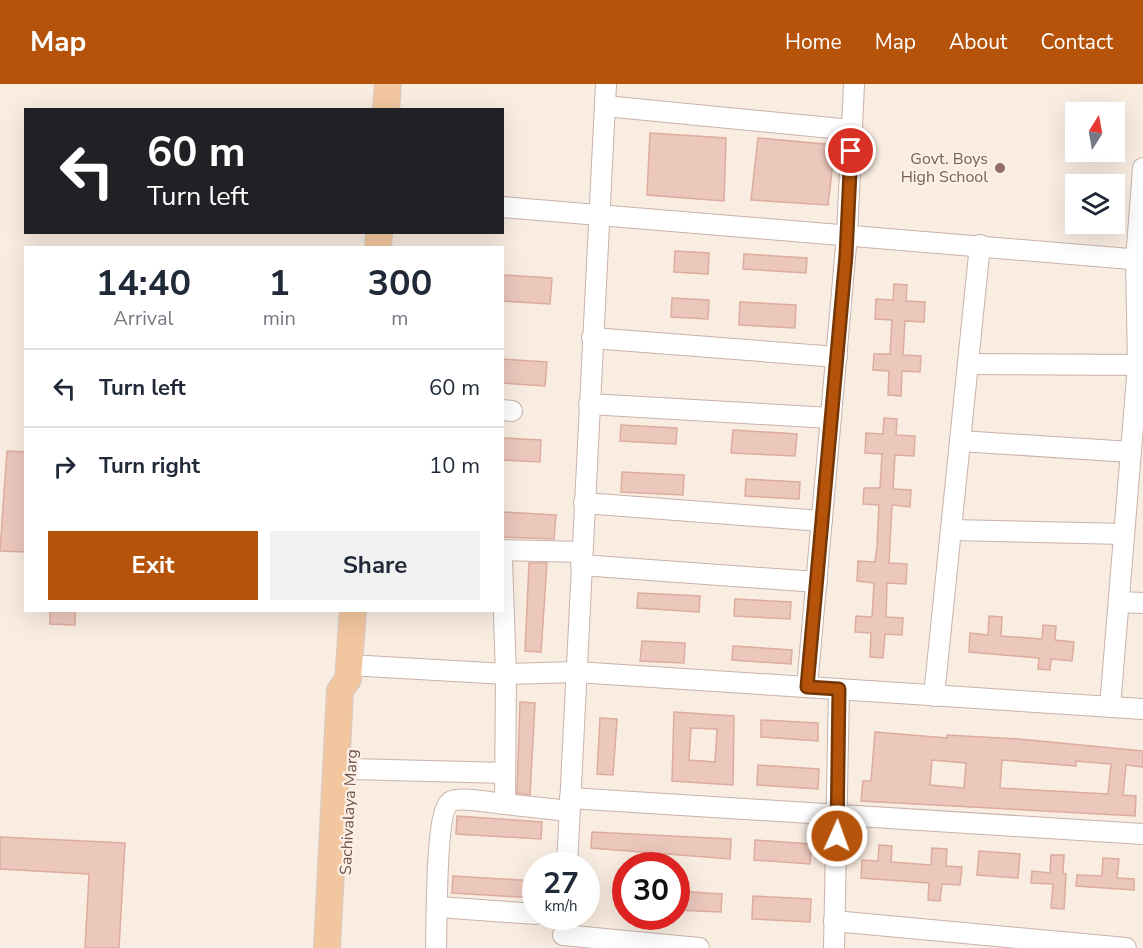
<!DOCTYPE html>
<html lang="en">
<head>
<meta charset="utf-8">
<style>
  body { margin:0; font-family:"Nunito Sans",sans-serif; background:#f2f2f3; color:#1f2937; height:100vh; display:flex; flex-direction:column; font-size:22px; white-space:nowrap }
  * { box-sizing:border-box; margin:0 }
  p { font-size:20px; color:#747a83 }
  .icon { flex:none; width:33px; height:33px; fill:none; stroke:currentColor; stroke-width:2; stroke-linecap:round; stroke-linejoin:round }
  .map { position:relative; flex:1; overflow:hidden }
  .details { position:absolute; left:24px; top:162px; width:480px; height:366px; display:flex; flex-direction:column; background:#fff; border-radius:0px; box-shadow:0 6px 24px #0002 }
  .details>* { flex:none }
  .guide { position:absolute; left:24px; top:24px; width:480px; height:126px; border-radius:0px; box-shadow:0 6px 24px #0002; background:#202124; color:#fff; overflow:hidden }
  .needle { width:39px; rotate:11deg }
  .fabs { position:absolute; left:1065px; top:18px; display:grid; gap:12px }
  .fabs a { display:grid; place-items:center; width:60px; height:60px; border-radius:0px; background:#fff; box-shadow:0 6px 24px #0002; font-size:30px }
  .speed { position:absolute; left:522px; top:768px; display:flex; gap:12px; font-size:30px; font-weight:700; text-align:center }
  .speed>* { display:grid; place-content:center; width:78px; height:78px; border-radius:50%; background:#fff; box-shadow:0 6px 24px #0002; line-height:1 }
  .speed small { font-size:15px; font-weight:400 }
  .speed .limit { border:9px solid #d22; background:#fff; color:#111 }
  .pin { position:absolute; display:grid; place-items:center; width:51px; height:51px; color:#fff; margin:-26px; border:3px solid #fff; border-radius:50%; box-shadow:0 2px 6px #0007 }
  .me { position:absolute; width:66px; margin:-33px; rotate:2deg; stroke-linejoin:round; filter:drop-shadow(0 0 4px #0008) }
  .turn { display:flex; align-items:center; gap:21px; height:126px; padding:0 24px; font-size:27px }
  .turn .icon { width:78px; height:78px; stroke-width:2.5 }
  .turn b { display:block; font-size:42px; line-height:51px }
  .eta { display:flex; justify-content:space-evenly; align-items:center; height:102px; text-align:center }
  .eta b { font-size:36px; font-weight:700; line-height:42px }
  .cta { display:flex; gap:12px; margin-top:auto; padding:12px 24px }
  .cta a { flex:1; height:69px; border-radius:0px; background:#b45309; color:#fff; font-size:24px; font-weight:700; line-height:69px; text-align:center }
  .cta a+a { background:#f2f2f3; color:#1f2937 }
  ul { padding:0; list-style:none }
  li { display:flex; align-items:center; gap:18px; height:78px; padding:0 24px; border-top:2px solid #e0e1e3 }
  li div { flex:1 }
  li b { display:block; font-size:22px }
  li em { font-style:normal }
  header { display:flex; align-items:center; gap:36px; box-sizing:border-box; height:84px; padding:0 30px; background:#b45309; color:#fff }
  header strong { font-size:28px }
  nav { display:flex; gap:33px; margin-inline-start:auto; font-size:21px }
  .map>svg:first-child { display:block }
</style>
</head>
<body>
<header>
<strong>Map</strong>
<nav><a>Home</a><a>Map</a><a>About</a><a>Contact</a></nav>
</header>
<div class="map">
<svg width="1143" height="864" viewBox="0 0 1143 864">
  <rect width="100%" height="100%" fill="#f9ece1"/>
  <g fill="#ecc7bc" stroke="#ddac9e" stroke-width="1.5" fill-rule="evenodd">
    <polygon points="650,49 726,54 724,117 647,111"/>
    <polygon points="758,54 835,61 828,121 751,116"/>
    <polygon points="675,167 709,169 708,190 674,188"/>
    <polygon points="744,170 807,174 806,189 743,185"/>
    <polygon points="502,191 552,194 550,220 502,217"/>
    <polygon points="894,200 907,201 906,217 925,218 924,238 905,237 903,271 921,272 920,288 902,287 901,312 888,311 889,287 873,286 874,270 890,270 892,236 875,235 876,215 893,216"/>
    <polygon points="672,214 709,216 708,235 671,233"/>
    <polygon points="740,218 796,221 795,244 739,241"/>
    <polygon points="502,275 547,278 545,302 502,299"/>
    <polygon points="884,334 897,335 896,351 915,352 914,372 895,371 893,405 911,406 910,423 892,421 889,479 907,480 906,500 887,499 886,533 903,534 902,551 885,550 883,574 870,573 871,549 855,548 856,532 872,533 874,499 857,497 858,477 875,478 877,462 879,421 863,420 864,404 880,404 882,370 865,369 866,349 883,350"/>
    <polygon points="621,341 677,344 676,360 620,357"/>
    <polygon points="733,346 797,350 795,372 731,369"/>
    <polygon points="502,354 541,356 540,378 502,376"/>
    <polygon points="7,367 26,368 26,468 0,467"/>
    <polygon points="622,388 684,391 683,411 621,408"/>
    <polygon points="746,395 800,398 799,415 745,412"/>
    <polygon points="502,428 556,431 554,455 502,453"/>
    <polygon points="529,479 547,479 541,568 525,567"/>
    <polygon points="638,509 700,512 699,528 637,524"/>
    <polygon points="735,515 791,518 790,535 734,532"/>
    <polygon points="50,526 75,526 75,541 50,540"/>
    <polygon points="989,532 1002,533 1001,552 1042,555 1043,541 1056,542 1055,556 1074,558 1072,577 1051,575 1050,586 1038,585 1039,574 969,568 970,549 988,551"/>
    <polygon points="642,557 685,559 684,579 640,577"/>
    <polygon points="733,562 792,566 791,580 732,576"/>
    <polygon points="520,618 535,619 530,711 517,709"/>
    <path d="M674 628 734 632 733 701 672 697ZM691 644 717 645 715 678 689 676Z"/>
    <polygon points="600,634 617,635 613,691 597,690"/>
    <polygon points="761,636 818,639 818,657 761,653"/>
    <path d="M875 648 947 654V651L1019 655 1143 667V683L1126 681 1123 711 1136 712 1135 732 861 717 863 697H871ZM932 676 966 679 964 704 930 701ZM1002 676 1076 682V677L1111 680 1108 710 1000 704Z"/>
    <polygon points="758,681 819,685 818,705 757,701"/>
    <polygon points="457,732 542,738 541,755 456,750"/>
    <polygon points="592,748 731,755 730,775 591,764"/>
    <polygon points="0,753 125,759 119,864 85,864 89,790 0,785"/>
    <polygon points="755,756 811,760 810,780 754,776"/>
    <polygon points="879,761 892,762 891,778 931,781 932,764 947,765 946,782 962,783 960,801 942,800 940,817 928,816 929,799 861,794 862,776 878,777"/>
    <polygon points="979,767 1020,770 1018,794 977,791"/>
    <polygon points="1051,771 1064,771 1063,789 1066,790 1064,825 1051,824 1053,800 1031,799 1032,787 1050,789"/>
    <polygon points="1103,774 1119,775 1117,794 1134,795 1134,806 1076,802 1077,791 1102,792"/>
    <polygon points="453,792 536,797 536,814 452,809"/>
    <polygon points="676,807 722,810 721,828 676,826"/>
    <polygon points="753,812 811,815 810,838 752,835"/>
  </g>
  <g fill="none" stroke-linecap="round" stroke-linejoin="round">
    <g stroke="#c8b3aa" stroke-width="22">
      <g id="minor">
        <polyline points="605,22 852,46"/>
        <polyline points="502,123 1143,176"/>
        <polyline points="592,254 837,273"/>
        <polyline points="968,280 1138,281"/>
        <polyline points="589,320 831,334"/>
        <polyline points="502,326 512,327"/>
        <polyline points="960,357 1131,368"/>
        <polyline points="584,419 822,437"/>
        <polyline points="951,446 1124,450"/>
        <polyline points="502,466 582,468"/>
        <polyline points="581,481 817,498"/>
        <polyline points="1119,518 1143,519"/>
        <polyline points="349,581 506,590 576,588 1143,625"/>
        <polyline points="807,603 847,151 854,0"/>
        <polyline points="934,612 980,161"/>
        <polyline points="1110,623 1138,281 1136,176 1143,84"/>
        <polyline points="351,685 505,689"/>
        <polyline points="570,714 1143,750"/>
        <polyline points="505,720 569,727"/>
        <polyline points="567,782 606,0"/>
        <polyline points="438,823 536,830"/>
        <polyline points="834,837 1126,864"/>
        <polyline points="563,851 699,864"/>
        <path d="M436 864C437 841 435 729 450 718 459 712 493 719 505 720L506 590 502 477"/>
        <polyline points="834,864 839,605"/>
      </g>
    </g>
    <g stroke="#d4cbc9" stroke-width="28">
      <g id="major">
        <polyline points="386,26 388,0"/>
        <polyline points="378,164 379,148"/>
        <polyline points="327,864 340,607 348,595 353,526"/>
      </g>
    </g>
    <use href="#minor" stroke="#fff" stroke-width="20"/>
    <use href="#major" stroke="#f2c69f" stroke-width="26"/>
  </g>
  <g fill="none" stroke-linecap="round" stroke-linejoin="round">
    <g stroke="#753606" stroke-width="15">
      <polyline id="route" points="837,752 839,605 807,603 846,171 851,67"/>
    </g>
    <use href="#route" stroke="#b45309" stroke-width="10"/>
  </g>
  <circle fill="#8d6e63" stroke="#fdf1e7" stroke-width="2" cx="1000" cy="84" r="6"/>
  <g text-anchor="middle" dominant-baseline="central" stroke-width="4.5" stroke-linejoin="round" paint-order="stroke">
    <g font-size="16" fill="#785e54" stroke="#fdf1e7" text-anchor="end">
      <text x="988" y="75">Govt. Boys<tspan x="988" dy="18">High School</tspan></text>
    </g>
    <g font-size="16" fill="#6e524b" stroke="#fdf1e7">
      <text transform="translate(349 728) rotate(-87)">Sachivalaya Marg</text>
    </g>
  </g>
</svg>
<div class="fabs">
<a><svg class="needle" viewBox="-14 -14 28 28"><path d="M0-13l5 13h-10z" fill="#e53935"/><path d="M0 13l5-13h-10z" fill="#747a83"/></svg></a>
<a><svg class="icon" aria-label="layers" viewBox="0 0 24 24"><path d="M12 4l9 5-9 5-9-5zM3 14l9 5 9-5"/></svg></a>
</div>
<div class="speed"><div>27<small>km/h</small></div><div class="limit">30</div></div>
<div class="pin" style="left:851px;top:67px;background:#d93025"><svg class="icon" aria-label="arrive" viewBox="0 0 24 24"><path d="M6 21V4h12l-3 4 3 4H6"/></svg></div>
<svg class="me" style="left:837px;top:752px" viewBox="-20 -20 40 40"><circle r="17" fill="#b45309" stroke="#fff" stroke-width="3"/><path d="M0-11L8 9 0 5-8 9z" fill="#fff"/></svg>
<div class="guide">
<div class="turn"><svg class="icon" aria-label="left" viewBox="0 0 24 24"><path d="M17 20v-9H6M10 6l-5 5 5 5"/></svg><div><b>60 m</b>Turn left</div></div>
</div>
<section class="details">
<div class="eta">
<div><b>14:40</b><p>Arrival</p></div>
<div><b>1</b><p>min</p></div>
<div><b>300</b><p>m</p></div>
</div>
<ul>
<li><svg class="icon" aria-label="left" viewBox="0 0 24 24"><path d="M17 20v-9H6M10 6l-5 5 5 5"/></svg><div><b>Turn left</b></div><em>60 m</em></li>
<li><svg class="icon" aria-label="right" viewBox="0 0 24 24"><path d="M7 20v-9h11M14 6l5 5-5 5"/></svg><div><b>Turn right</b></div><em>10 m</em></li>
</ul>
<div class="cta"><a>Exit</a><a>Share</a></div>
</section>
</div>
</body>
</html>
